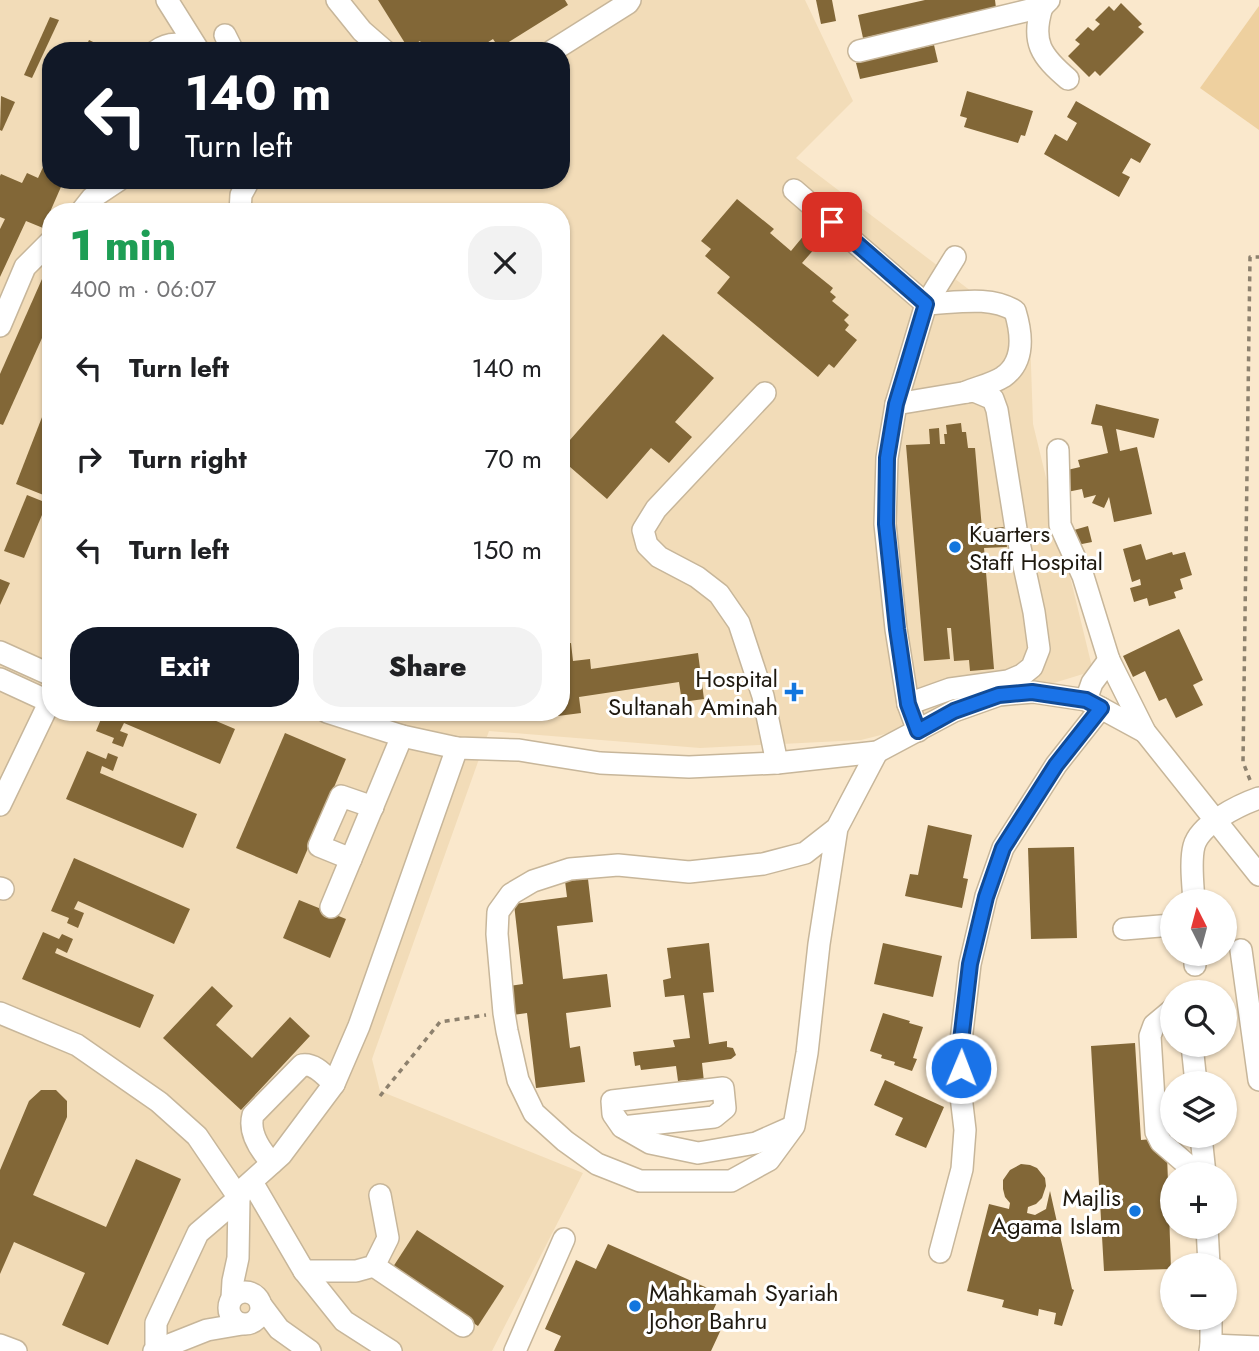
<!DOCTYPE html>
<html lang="en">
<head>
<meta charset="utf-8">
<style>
  body { margin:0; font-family:Jost,sans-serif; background:#f2f2f2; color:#202124; height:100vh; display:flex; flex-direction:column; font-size:26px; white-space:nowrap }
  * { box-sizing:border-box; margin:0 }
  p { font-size:23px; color:#757577 }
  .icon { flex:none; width:38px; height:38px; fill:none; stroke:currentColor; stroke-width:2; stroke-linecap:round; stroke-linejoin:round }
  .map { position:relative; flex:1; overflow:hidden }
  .sheet { position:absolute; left:42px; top:203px; width:528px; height:518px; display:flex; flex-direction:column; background:#fff; border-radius:28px; box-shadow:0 2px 5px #0004 }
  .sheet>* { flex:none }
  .banner { position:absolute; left:42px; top:42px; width:528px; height:147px; border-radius:28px; box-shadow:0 2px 5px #0004; background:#111827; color:#fff; overflow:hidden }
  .needle { width:46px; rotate:354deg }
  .tools { position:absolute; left:1160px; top:889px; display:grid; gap:14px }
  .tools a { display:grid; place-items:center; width:77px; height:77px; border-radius:50%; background:#fff; box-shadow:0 2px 5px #0004; font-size:35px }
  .pin { position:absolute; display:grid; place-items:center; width:60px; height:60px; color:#fff; margin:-30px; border-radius:14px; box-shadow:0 4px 10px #0006 }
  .me { position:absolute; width:77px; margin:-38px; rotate:1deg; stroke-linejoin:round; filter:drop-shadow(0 0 5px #0008) }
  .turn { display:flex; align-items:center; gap:24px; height:147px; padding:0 28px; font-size:32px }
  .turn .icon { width:91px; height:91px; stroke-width:2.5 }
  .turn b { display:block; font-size:49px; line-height:60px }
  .round { display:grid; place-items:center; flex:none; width:74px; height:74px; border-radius:28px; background:#f2f2f2 }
  .summary { display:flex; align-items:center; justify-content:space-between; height:119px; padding:0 28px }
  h1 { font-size:42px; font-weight:800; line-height:52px; color:#1e9e55 }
  .button { display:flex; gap:14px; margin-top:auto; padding:14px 28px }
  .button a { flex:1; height:80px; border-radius:28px; background:#111827; color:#fff; font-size:28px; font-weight:800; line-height:80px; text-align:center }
  .button a+a { background:#f2f2f2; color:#202124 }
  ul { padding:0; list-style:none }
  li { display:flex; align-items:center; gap:21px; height:91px; padding:0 28px }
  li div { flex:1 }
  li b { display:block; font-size:26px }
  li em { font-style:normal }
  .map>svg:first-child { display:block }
</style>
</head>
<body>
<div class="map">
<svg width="1259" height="1351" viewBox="0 0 1259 1351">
  <rect width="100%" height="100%" fill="#fae8cc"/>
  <path fill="#f2dcb8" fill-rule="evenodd" d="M0 0H805L853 101 796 158 1030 336 1033 424 1093 671 897 731 861 740 700 748 489 731 372 1059 380 1091 583 1173 492 1351H0ZM51 51H562V180H51ZM51 212H562V712H51Z"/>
  <polygon fill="#eed09f" points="1259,6 1259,130 1200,88"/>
  <g fill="#826737">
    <polygon points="378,0 565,0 568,5 499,48 493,39 474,51 426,51 420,41 408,48"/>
    <polygon points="816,0 832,0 836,21 821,24"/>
    <polygon points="925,0 995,0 996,8 863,38 858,15"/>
    <polygon points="1121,3 1142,24 1138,27 1144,32 1100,76 1095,71 1089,77 1068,56 1080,44 1075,40 1088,27 1093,31 1100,24 1095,20 1109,6 1114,11"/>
    <polygon points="50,17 59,20 32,78 24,75"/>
    <polygon points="89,40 112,51 84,51"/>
    <polygon points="934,45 938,62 860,79 856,63"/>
    <polygon points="967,91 1033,111 1025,136 1021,135 1018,143 964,127 967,118 960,116"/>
    <polygon points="1,96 15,102 2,131 0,130"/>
    <polygon points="1076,101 1151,144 1140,163 1131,158 1122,173 1130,177 1119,197 1044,154 1055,134 1067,141 1077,123 1067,117"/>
    <polygon points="51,150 51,180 64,180 43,228 26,221 0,277 0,229 5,219 0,217 0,176 1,174 22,183 27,173 38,178"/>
    <polygon points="737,199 774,229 770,233 791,251 810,228 823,239 802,263 833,288 830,292 836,297 832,301 849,315 844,320 849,325 845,330 857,340 834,368 829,364 818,377 717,293 730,277 705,256 711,249 701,241"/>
    <polygon points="46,270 51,273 51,318 3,425 0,424 0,374"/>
    <polygon points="663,334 714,378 675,422 692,437 669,463 651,448 607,499 562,460 562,449"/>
    <polygon points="51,394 51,498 16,484"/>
    <polygon points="1096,404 1159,419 1154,438 1116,429 1120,451 1137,447 1152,514 1114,522 1109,497 1104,508 1092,503 1096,495 1084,498 1082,489 1067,492 1063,471 1080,467 1078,460 1108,453 1102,426 1091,424"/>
    <polygon points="961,423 962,432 966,432 968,448 975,448 982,529 1005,527 1007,547 984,548 994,669 970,671 969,660 954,661 951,628 947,628 950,659 924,661 906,445 930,444 929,429 939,428 940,444 945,444 944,434 947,434 946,425"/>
    <polygon points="27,495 47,503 24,558 4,551"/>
    <polygon points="1088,526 1092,542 1077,545 1074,530"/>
    <polygon points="1141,544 1146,560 1172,552 1173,555 1185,552 1192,575 1180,579 1183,589 1174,592 1176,598 1149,606 1147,598 1134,602 1130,588 1141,585 1140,579 1132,582 1123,549"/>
    <polygon points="0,579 10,583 0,605"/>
    <polygon points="1179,629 1203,680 1193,685 1203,705 1176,718 1166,698 1159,701 1145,671 1133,677 1123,656"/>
    <polygon points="571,643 573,661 590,659 591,669 698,653 704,699 682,702 679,682 579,697 581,713 558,716 557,712 562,712 562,644"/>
    <polygon points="104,712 195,712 235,729 220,764 124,723 120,731 128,734 123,747 112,743 114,738 96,731"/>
    <polygon points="285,733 346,759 297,874 236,848"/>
    <polygon points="87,751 106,759 108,753 118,757 113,771 102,766 100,773 197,814 183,848 66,799"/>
    <polygon points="928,825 972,835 963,878 968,879 962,908 905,896 910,874 918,875"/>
    <polygon points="1074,847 1077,938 1031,939 1028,848"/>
    <polygon points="74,858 190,909 174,944 78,901 74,909 84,913 78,928 67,923 69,918 51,911"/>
    <polygon points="588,879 593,922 557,926 563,979 607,974 611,1007 566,1013 570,1048 580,1046 585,1082 536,1088 527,1013 513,1015 509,986 523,984 514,904 567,897 565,881"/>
    <polygon points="299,900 346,919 330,958 283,938"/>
    <polygon points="43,932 59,939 62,934 73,939 67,953 57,948 55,953 154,995 140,1028 22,979"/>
    <polygon points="709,943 714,992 703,993 709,1044 727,1041 727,1047 733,1048 736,1055 731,1059 702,1063 704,1082 688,1085 686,1080 678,1081 676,1066 641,1070 640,1065 635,1066 633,1052 675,1047 673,1040 690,1038 684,995 665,997 663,980 671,978 667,948"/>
    <polygon points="883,943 942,956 933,997 874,984"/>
    <polygon points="212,986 233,1006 216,1025 252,1058 290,1017 310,1036 241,1110 163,1038"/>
    <polygon points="883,1013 910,1021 909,1023 923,1027 913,1058 917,1059 912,1071 894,1065 895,1062 881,1058 882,1055 870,1051"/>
    <polygon points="1135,1043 1141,1140 1152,1139 1167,1154 1171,1269 1104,1271 1091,1046"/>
    <polygon points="885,1080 944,1107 926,1148 895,1135 903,1118 874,1105"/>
    <polygon points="41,1090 56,1090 67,1101 67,1117 33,1195 106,1227 136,1159 181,1179 108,1345 62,1325 85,1273 14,1242 0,1274 0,1170 29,1101"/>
    <polygon points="1021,1164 1030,1165 1037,1168 1045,1178 1046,1186 1042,1198 1036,1204 1028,1207 1027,1213 1035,1215 1046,1209 1050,1191 1072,1289 1074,1290 1062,1326 1054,1324 1056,1313 1039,1309 1038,1316 1002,1307 1004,1300 967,1291 989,1204 1009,1209 1010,1203 1005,1197 1003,1189 1003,1180 1010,1170"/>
    <polygon points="417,1230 504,1286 478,1326 391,1270"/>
    <polygon points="608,1244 721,1294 710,1317 724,1323 711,1351 554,1351 561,1336 545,1329 576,1260 596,1269"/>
  </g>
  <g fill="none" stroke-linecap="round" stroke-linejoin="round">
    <g stroke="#c7b69a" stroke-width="24">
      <g id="minor">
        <polyline points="167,0 199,51"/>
        <polyline points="337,0 362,31 385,51"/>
        <path d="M1042 7C1031 42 1041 56 1068 79"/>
        <polyline points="225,35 233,51"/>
        <path d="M156 51C170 41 182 43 197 51"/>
        <polyline points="552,51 628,3 630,0"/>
        <polyline points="859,51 1042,7 1049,0"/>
        <polyline points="794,190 926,304 896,404 887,458 885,524 896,629 908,704 918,731"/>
        <polyline points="81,212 92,198 119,180"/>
        <polyline points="240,212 241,195 247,184 247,180"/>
        <path d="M926 304C955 303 990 295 1015 311 1022 334 1025 362 1003 377 992 384 978 387 966 392"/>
        <polyline points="926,304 955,257"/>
        <polyline points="0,326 25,267 51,241"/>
        <polyline points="765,393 656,509 643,530 647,545 659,557 697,577 719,594 739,623 763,696 777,763"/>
        <polyline points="896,404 974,391 993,399 997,410 1016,529 1034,612 1039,649 1032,667 1022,675 1008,681 950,689 908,704"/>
        <polyline points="1058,450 1060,525 1083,576 1109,660 1145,732 1259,875"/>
        <polyline points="0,652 51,675"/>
        <polyline points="0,679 50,702"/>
        <polyline points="1086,700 1092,683 1109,660"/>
        <polyline points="327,712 402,736 457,748 519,750 600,763 689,767 777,763 877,752 954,711 999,695 1033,692 1086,700 1145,732"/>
        <polyline points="0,805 51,699"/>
        <polyline points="837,828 805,853 763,864 689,872 618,865 570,869 533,881 511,894 498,912 497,934 504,1013 507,1031 518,1080 534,1113 565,1141 597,1164 640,1181 731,1181 769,1160 794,1126 807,1053 819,944 837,828 877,752"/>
        <polyline points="351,859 319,846 341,796 373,807"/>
        <polyline points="0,888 3,889"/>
        <path d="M1194 901C1193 885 1190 861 1194 846 1200 824 1239 805 1259 798"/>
        <polyline points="331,907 402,736"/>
        <polyline points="1124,929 1172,925"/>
        <polyline points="1241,950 1259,1080"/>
        <polyline points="1195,954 1195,965"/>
        <polyline points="1172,1010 1154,1025 1150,1036 1156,1132 1161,1142 1198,1174"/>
        <polyline points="0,1013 77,1045 159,1102 197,1136 239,1198 238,1258 233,1281 232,1298"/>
        <polyline points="1192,1045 1196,1083"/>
        <polyline points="622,1127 714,1117 725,1108 723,1088 612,1101 613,1114 622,1127 650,1143 698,1153 756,1143 792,1127"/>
        <polyline points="1201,1136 1205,1174"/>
        <path d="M272 1163C260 1150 248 1133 253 1115L302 1065C315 1063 325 1076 334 1084"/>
        <polyline points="252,1182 304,1271 344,1321 391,1351"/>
        <polyline points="1207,1227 1209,1265"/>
        <polyline points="940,1252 962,1169 965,1130 961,1096 961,1041 970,964 986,896 1003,848 1056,765 1101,708"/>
        <polyline points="374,1266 463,1326"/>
        <polyline points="304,1271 356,1271 374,1266 388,1238 380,1195"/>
        <circle cx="245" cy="1308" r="16"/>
        <polyline points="261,1305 279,1329 310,1351"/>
        <polyline points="0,1345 16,1351"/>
        <polyline points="1211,1345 1259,1347"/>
        <polyline points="156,1350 156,1323 198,1233 239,1198 243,1189 281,1155 334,1084 359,1026 457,748"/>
        <polyline points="154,1351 207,1330 242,1324"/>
        <polyline points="515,1351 564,1239"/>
        <polyline points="1210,1351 1211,1345 1211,1318"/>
      </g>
    </g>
    <g stroke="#8d816e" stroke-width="3.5" stroke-dasharray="5 5" stroke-linecap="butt">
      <polyline points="1250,780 1243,762 1250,257 1259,257"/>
      <polyline points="380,1096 440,1022 486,1015"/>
    </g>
    <use href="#minor" stroke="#fff" stroke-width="21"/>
  </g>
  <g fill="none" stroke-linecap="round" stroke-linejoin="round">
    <g stroke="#114b97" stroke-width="18">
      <polyline id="route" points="832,222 926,304 896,404 887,458 886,524 897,629 908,704 918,731 954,711 999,695 1032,692 1086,700 1101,708 1056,765 1003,848 986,897 970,964 961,1041 961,1068"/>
    </g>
    <use href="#route" stroke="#1a73e8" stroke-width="12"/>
  </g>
  <g fill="#1276de" stroke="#fff" stroke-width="2.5">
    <circle cx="955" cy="547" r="7"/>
    <path d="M790.5 681.5h7v7h7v7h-7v7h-7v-7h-7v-7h7z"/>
    <circle cx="1135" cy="1211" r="7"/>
    <circle cx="635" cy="1306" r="7"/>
  </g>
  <g text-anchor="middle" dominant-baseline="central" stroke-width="6" stroke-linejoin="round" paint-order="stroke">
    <g font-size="24" fill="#1f190f" stroke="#fff" text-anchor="start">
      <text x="969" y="533">Kuarters<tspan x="969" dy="28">Staff Hospital</tspan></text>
      <text x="778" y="678" text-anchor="end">Hospital<tspan x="778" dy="28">Sultanah Aminah</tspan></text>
      <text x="1121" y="1197" text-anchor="end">Majlis<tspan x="1121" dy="28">Agama Islam</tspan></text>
      <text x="649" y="1292">Mahkamah Syariah<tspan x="649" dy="28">Johor Bahru</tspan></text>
    </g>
  </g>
</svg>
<div class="tools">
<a><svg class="needle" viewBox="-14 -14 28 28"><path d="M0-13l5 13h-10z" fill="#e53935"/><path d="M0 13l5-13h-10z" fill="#757577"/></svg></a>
<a><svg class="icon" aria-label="search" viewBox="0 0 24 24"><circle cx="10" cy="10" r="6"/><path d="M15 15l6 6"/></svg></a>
<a><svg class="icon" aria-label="layers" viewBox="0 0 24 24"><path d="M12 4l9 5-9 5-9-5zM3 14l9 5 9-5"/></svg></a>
<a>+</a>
<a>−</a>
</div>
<div class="pin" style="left:832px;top:222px;background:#d93025"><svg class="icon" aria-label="arrive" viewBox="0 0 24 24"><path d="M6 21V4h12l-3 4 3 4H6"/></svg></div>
<svg class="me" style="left:961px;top:1068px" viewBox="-20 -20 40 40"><circle r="17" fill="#1a73e8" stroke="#fff" stroke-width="3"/><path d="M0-11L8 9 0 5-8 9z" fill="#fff"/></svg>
<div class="banner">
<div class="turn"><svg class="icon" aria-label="left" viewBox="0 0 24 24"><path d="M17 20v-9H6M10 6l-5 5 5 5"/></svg><div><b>140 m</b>Turn left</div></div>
</div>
<section class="sheet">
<div class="summary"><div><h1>1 min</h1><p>400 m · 06:07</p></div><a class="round"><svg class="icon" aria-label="close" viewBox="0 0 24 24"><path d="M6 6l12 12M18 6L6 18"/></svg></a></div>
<ul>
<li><svg class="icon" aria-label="left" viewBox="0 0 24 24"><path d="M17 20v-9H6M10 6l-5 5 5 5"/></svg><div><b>Turn left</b></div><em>140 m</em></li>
<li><svg class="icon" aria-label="right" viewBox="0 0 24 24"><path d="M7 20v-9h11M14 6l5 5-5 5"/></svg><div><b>Turn right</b></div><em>70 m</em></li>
<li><svg class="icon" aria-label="left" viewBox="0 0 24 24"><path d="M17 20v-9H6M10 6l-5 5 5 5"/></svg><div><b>Turn left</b></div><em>150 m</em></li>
</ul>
<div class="button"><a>Exit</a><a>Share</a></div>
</section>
</div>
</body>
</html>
